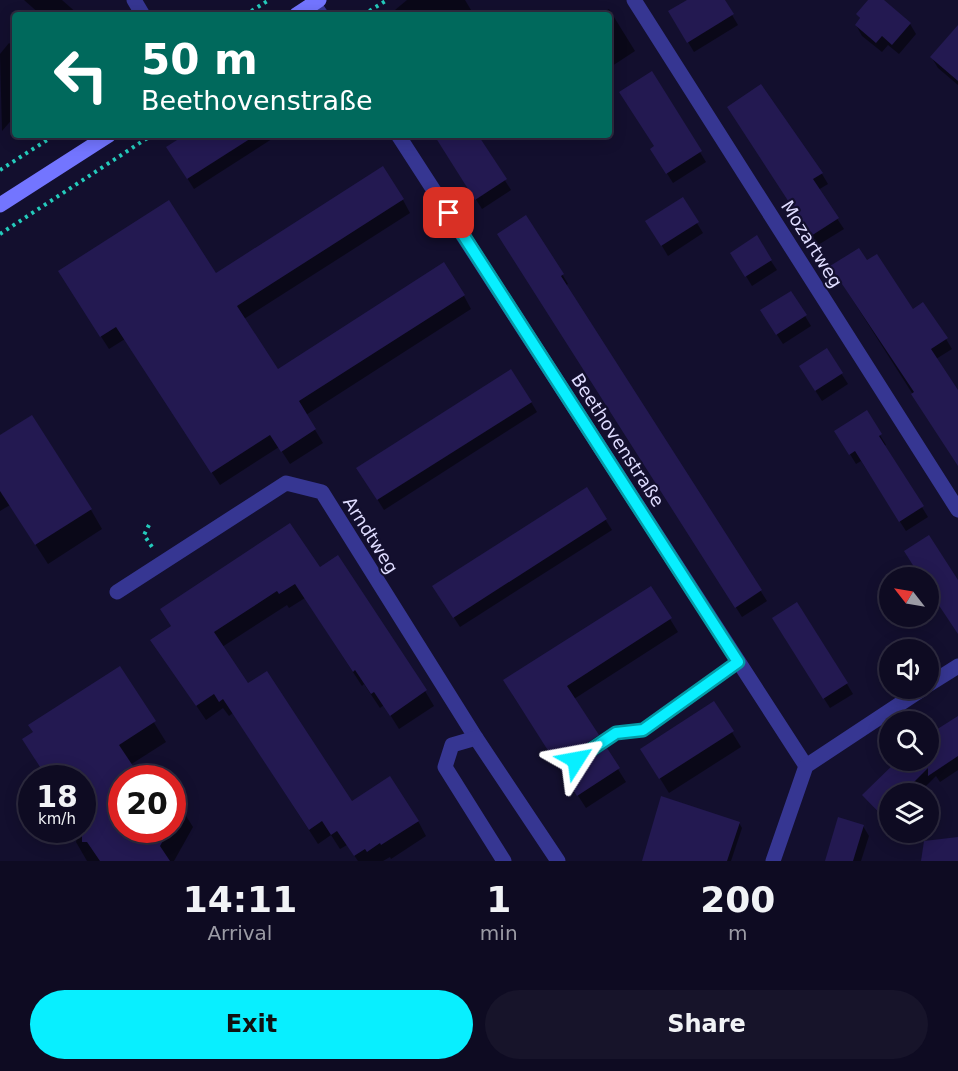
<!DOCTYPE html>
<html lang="en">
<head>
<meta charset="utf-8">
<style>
  body { margin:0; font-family:"DejaVu Sans",sans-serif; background:#17142a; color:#f1f3f6; height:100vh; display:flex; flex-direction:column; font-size:22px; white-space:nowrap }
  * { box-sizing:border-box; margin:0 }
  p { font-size:20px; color:#9b9ba5 }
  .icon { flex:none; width:33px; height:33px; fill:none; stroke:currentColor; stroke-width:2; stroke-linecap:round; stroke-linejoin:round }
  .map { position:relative; height:861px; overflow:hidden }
  .drawer { display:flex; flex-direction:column; background:#0e0b22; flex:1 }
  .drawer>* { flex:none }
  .top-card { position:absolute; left:12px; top:12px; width:600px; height:126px; border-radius:6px; box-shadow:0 3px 15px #0003,0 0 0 2px #2e2b40; background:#00695c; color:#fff; overflow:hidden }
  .needle { width:39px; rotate:301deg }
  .fabs { position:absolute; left:879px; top:567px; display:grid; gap:12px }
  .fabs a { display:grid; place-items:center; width:60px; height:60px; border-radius:50%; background:#0e0b22; box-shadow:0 3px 15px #0003,0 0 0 2px #2e2b40; font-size:30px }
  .speed { position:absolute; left:18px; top:765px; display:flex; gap:12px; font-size:30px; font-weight:700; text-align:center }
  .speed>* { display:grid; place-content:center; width:78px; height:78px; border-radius:50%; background:#0e0b22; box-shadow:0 3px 15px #0003,0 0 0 2px #2e2b40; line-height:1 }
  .speed small { font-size:15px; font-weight:400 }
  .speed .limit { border:9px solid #d22; background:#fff; color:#111 }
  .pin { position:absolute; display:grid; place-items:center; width:51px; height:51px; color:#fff; margin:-26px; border-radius:12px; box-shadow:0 3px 9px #0006 }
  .me { position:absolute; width:66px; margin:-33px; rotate:56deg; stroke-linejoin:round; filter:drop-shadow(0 0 4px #0008) }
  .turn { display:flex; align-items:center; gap:21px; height:126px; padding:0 30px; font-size:27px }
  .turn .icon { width:78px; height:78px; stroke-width:2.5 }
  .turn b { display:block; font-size:42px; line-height:51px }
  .eta { display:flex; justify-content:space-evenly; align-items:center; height:102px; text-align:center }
  .eta b { font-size:36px; font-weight:700; line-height:42px }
  .action { display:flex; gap:12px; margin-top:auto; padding:12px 30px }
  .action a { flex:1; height:69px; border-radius:36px; background:#08efff; color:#111; font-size:24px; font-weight:700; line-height:69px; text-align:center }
  .action a+a { background:#17142a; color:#f1f3f6 }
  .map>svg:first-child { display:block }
</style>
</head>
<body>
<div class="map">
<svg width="958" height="861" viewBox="0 0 958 861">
  <rect width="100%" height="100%" fill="#130f2e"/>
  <g fill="#0007">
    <polygon points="24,0 62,0 79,15 41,15"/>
    <polygon points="407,0 465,0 474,15 389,15"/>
    <polygon points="689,0 723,0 738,25 694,52 670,12"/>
    <polygon points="870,0 882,0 910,24 916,34 899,54 888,45 882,52 862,36 856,25 861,20 858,15"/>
    <polygon points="609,9 635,51 609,68 609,15 599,15"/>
    <polygon points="958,35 958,85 938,68 932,58"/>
    <polygon points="9,43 15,48 15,116 2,131 0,54"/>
    <polygon points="651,73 706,162 673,183 658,159"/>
    <polygon points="735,118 822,174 828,184 818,190 844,229 818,245"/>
    <polygon points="187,135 278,135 194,189 174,157"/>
    <polygon points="435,135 476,135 511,190 482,209"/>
    <polygon points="682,199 703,233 668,256 653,231"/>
    <polygon points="403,200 410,213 244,319 277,371 464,296 471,309 306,415 323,443 290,464 279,447 220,485 125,339 109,349 68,285 215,275"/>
    <polygon points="505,244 562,274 568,284 565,286 767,601 742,617"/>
    <polygon points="732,253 771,261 777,270 752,286"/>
    <polygon points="867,262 912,311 946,339 952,349 936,359 958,392 958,465 838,277"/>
    <polygon points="805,316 811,326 783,344 768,321"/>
    <polygon points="826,350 848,384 822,401 806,376"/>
    <polygon points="531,402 537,412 384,510 364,478"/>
    <polygon points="866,412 886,445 884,446 928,517 906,531 861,461 856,464 842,441"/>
    <polygon points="0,437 91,510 102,529 48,564 10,505 0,511"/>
    <polygon points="586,489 612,530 460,627 440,596"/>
    <polygon points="319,569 425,691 434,706 399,729 384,705 380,708 364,684 362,686 305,598 289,608 287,605 222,647 247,685 352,803 418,821 426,836 391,859 390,857 383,861 358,861 347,845 340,849 331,835 318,844 233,713 229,716 223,708 206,720 152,640"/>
    <polygon points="651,588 678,632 574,699 626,782 586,808 512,694"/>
    <polygon points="780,629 847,684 853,694 830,708"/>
    <polygon points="120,668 166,742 130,765 139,778 122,778 122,830 172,830 172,808 181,808 193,827 174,861 87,861 76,842 80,830 82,830 82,778 47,778 35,759 35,733"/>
    <polygon points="714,703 741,747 669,793 651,764"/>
    <polygon points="958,717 958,770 940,782 936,776 918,794 890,794 890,821 887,823 864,795 928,760"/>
    <polygon points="739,823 742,828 731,861 644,861"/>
    <polygon points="863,826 869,836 861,861 826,861"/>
  </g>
  <g fill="#231951">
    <polygon points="687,0 725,0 734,14 687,43 668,11"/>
    <polygon points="868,0 884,0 911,23 892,45 882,36 876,43 855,25 860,18 856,14"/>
    <polygon points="958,25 958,81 930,57"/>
    <polygon points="652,71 702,151 666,174 650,149 654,146 619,92"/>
    <polygon points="761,84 823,173 813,179 839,218 811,236 727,107"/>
    <polygon points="185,135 256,135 187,179 166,147"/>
    <polygon points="434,135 478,135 507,179 475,200"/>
    <polygon points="383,166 404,199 237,306 278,369 444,262 465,295 299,401 316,429 281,452 270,435 211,473 116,327 100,337 58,271 169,200 216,273"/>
    <polygon points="683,197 699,222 661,246 645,221"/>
    <polygon points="526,215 564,274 561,276 762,590 735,608 497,234"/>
    <polygon points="757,235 772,260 745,277 730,253"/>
    <polygon points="859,248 867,260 877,254 913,309 923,302 948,338 931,349 958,390 958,466 911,394 914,392 830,266"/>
    <polygon points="791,291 807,315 776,335 760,310"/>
    <polygon points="827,348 843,373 815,391 799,366"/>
    <polygon points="511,369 532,402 377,500 356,468"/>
    <polygon points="867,410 882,434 879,436 924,506 899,522 855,451 849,455 834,431"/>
    <polygon points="32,415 92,509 35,545 0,491 0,435"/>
    <polygon points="587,487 607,519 453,618 432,586"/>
    <polygon points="290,523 320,567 338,555 427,690 390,716 374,692 371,694 355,670 353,672 295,584 279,594 277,591 214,632 248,683 267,671 352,801 390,776 419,821 381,845 380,843 367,852 365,849 354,856 337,831 331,835 322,821 309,830 223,699 219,702 214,694 196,706 150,640 171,626 160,609"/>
    <polygon points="929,535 958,580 958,634 928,589 928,578 921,578 904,551"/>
    <polygon points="651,586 672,618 567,686 599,735 571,754 570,764 573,767 580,766 607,748 620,768 577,796 503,680"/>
    <polygon points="797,602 848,683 823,699 772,618"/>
    <polygon points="120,666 156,721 119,745 141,778 122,778 122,830 169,830 160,846 170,861 100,861 87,842 82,842 82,778 47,778 22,739 33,732 28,725"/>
    <polygon points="714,701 734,731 659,779 640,749"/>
    <polygon points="958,716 958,756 928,776 928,768 902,794 890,794 890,824 862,795 898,760 928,760 928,735"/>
    <polygon points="661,796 740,822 727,861 642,861"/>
    <polygon points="838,817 864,825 853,861 825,861"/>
    <polygon points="958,837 958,861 921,861 924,841"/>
  </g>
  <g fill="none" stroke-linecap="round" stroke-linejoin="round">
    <g stroke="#24cbbc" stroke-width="4" stroke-dasharray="3 4.5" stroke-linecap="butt">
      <polyline points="245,15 269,0"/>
      <polyline points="363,15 387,0"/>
      <polyline points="0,170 55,135"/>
      <polyline points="0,234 152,135"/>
      <polyline points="149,525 144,535 152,547"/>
    </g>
    <polyline stroke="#363692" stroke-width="10" points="576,760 616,733 643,730 738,662"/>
    <g stroke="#363692" stroke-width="15">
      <polyline points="134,0 143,15"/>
      <polyline points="634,0 958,510"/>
      <polyline points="313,3 321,15"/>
      <polyline points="398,135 806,766"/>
      <polyline points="117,592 286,483 322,492 476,738 558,861"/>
      <polyline points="928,685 958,666"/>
      <polyline points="476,738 452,745 445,767 504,861"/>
      <polyline points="773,861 806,766 924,688"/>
    </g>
    <g stroke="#7375ff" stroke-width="15">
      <polyline points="296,15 319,0"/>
      <polyline points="0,205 109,135"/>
    </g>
  </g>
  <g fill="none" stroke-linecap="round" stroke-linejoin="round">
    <g stroke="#059ba6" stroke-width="15">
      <polyline id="route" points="449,213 738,662 643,730 616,733 576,760"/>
    </g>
    <use href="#route" stroke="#08efff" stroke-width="10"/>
  </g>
  <g text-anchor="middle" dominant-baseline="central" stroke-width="4.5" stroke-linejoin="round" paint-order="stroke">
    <g font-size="18" fill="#dfdcff" stroke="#130f2e">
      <text transform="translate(812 244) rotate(58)">Mozartweg</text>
      <text transform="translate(618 440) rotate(57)">Beethovenstraße</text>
      <text transform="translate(371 535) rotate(58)">Arndtweg</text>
    </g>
  </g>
</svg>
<div class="fabs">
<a><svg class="needle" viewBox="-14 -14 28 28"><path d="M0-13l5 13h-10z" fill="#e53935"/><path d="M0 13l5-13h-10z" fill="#9b9ba5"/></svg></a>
<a><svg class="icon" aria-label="sound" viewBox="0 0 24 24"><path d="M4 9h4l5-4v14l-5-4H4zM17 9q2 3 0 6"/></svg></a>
<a><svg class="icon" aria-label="search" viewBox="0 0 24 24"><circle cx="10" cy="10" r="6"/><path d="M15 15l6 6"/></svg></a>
<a><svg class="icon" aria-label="layers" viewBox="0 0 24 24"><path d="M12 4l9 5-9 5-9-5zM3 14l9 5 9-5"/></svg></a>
</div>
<div class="speed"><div>18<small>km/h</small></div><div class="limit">20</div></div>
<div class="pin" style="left:449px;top:213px;background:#d93025"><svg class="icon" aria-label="arrive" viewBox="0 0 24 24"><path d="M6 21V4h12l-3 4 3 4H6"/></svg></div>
<svg class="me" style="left:576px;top:760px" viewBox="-20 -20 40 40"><path d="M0-17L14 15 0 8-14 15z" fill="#08efff" stroke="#fff" stroke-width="4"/></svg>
<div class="top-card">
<div class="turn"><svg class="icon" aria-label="left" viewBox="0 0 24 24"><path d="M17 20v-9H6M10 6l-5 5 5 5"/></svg><div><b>50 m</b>Beethovenstraße</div></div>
</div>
</div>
<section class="drawer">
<div class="eta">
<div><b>14:11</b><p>Arrival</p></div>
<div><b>1</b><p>min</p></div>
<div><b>200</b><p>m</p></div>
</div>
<div class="action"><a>Exit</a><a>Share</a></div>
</section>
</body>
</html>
